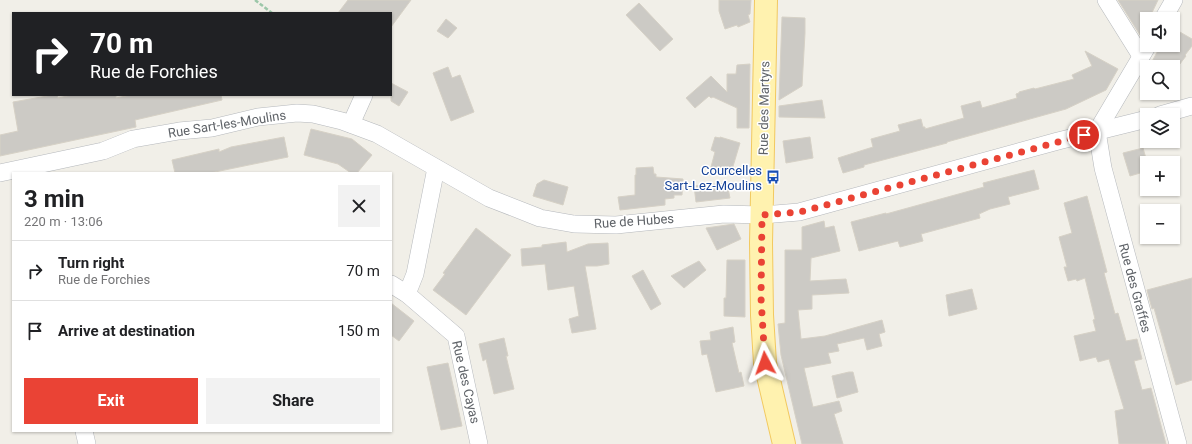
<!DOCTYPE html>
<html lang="en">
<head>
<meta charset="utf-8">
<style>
  body { margin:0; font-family:Roboto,sans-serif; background:#f2f2f2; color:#202124; height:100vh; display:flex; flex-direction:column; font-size:15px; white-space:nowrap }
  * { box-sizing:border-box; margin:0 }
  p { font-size:13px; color:#757577 }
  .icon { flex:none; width:22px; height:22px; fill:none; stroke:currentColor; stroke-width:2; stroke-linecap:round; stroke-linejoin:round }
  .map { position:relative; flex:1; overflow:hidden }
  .drawer { position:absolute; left:12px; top:172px; width:380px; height:260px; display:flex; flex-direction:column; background:#fff; border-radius:0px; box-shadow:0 1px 3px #0004 }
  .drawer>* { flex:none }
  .hud { position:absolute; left:12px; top:12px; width:380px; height:84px; border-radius:0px; box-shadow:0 1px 3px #0004; background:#202124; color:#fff; overflow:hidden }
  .buttons { position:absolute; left:1140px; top:12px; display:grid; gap:8px }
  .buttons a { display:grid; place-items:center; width:40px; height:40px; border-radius:0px; background:#fff; box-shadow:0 1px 3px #0004; font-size:20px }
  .pin { position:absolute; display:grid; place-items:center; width:34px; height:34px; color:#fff; margin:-17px; border:2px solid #fff; border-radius:50%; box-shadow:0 1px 4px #0007 }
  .me { position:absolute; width:44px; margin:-22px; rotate:356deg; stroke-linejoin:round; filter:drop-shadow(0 0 3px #0008) }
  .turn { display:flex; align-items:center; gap:14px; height:84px; padding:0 12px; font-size:18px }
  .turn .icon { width:52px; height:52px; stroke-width:2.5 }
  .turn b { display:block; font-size:28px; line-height:34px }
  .round { display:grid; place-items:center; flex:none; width:42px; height:42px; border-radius:0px; background:#f2f2f2 }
  .head { display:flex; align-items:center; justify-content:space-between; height:68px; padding:0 12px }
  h1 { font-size:24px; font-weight:700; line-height:30px }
  .button { display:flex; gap:8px; margin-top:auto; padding:8px 12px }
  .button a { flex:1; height:46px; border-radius:0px; background:#ea4335; color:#fff; font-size:16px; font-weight:700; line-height:46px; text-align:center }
  .button a+a { background:#f2f2f2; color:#202124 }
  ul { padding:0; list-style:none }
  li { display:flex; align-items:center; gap:12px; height:60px; padding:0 12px; border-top:1px solid #e0e0e0 }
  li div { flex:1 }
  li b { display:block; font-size:15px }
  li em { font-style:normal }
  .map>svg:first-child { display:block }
</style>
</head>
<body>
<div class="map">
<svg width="1192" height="444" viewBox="0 0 1192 444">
  <rect width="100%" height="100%" fill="#f1efe8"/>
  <g fill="#cccac5" stroke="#d6d1c6">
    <polygon points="348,0 411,0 391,27 391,13 338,13"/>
    <polygon points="719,0 751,0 750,14 748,15 750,22 738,27 737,25 725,29 719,11"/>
    <polygon points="1118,0 1158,0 1149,19 1147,19 1147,22 1140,35"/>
    <polygon points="639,3 673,39 660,51 626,15"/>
    <polygon points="782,17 805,18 805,33 802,86 779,100"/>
    <polygon points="446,19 457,28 448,38 437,31"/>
    <polygon points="1173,28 1192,39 1192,46 1185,55 1186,56 1176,69 1168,66 1167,67 1149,67 1161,45 1173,45"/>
    <polygon points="1085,51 1118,69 1106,90 1066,109 947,142 947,143 864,165 864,167 843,173 838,158 873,147 871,139 900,131 898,125 921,119 923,127 925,127 925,129 964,118 961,106 980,101 982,108 1017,98 1016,94 1019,93 1019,92 1034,88 1035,89 1074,79 1072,75 1092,66"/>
    <polygon points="750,64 749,128 737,128 737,108 713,97 711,98 709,96 695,108 686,98 711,76 727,92 727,74 736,74 737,65"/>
    <polygon points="448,67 452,78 460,75 474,112 451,121 433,73"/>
    <polygon points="391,83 408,92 399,106 391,101"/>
    <polygon points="53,95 57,95 58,98 72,95 116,95 116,98 131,95 221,95 222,100 135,120 136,127 0,156 0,135 18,131 13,102"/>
    <polygon points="822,100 825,118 779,117 779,106"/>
    <polygon points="311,129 352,139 372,155 357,173 351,173 338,164 304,155"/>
    <polygon points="284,137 288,157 210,173 175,173 172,160 219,149 219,152 231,147"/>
    <polygon points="715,137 720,138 720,137 740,143 731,173 711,167 715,152 711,150"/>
    <polygon points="810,137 813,158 786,163 783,141"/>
    <polygon points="1143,148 1147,162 1147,171 1130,176 1123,153"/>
    <polygon points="653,167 654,174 656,174 656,177 683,179 682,195 674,195 674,198 665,199 665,205 620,210 618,197 635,195 635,175 636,175 636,168"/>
    <polygon points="1034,170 1039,189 1008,197 1010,204 990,209 979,214 980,218 921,234 923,241 900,247 898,241 859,251 851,222 886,213 886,214 984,187 983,183"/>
    <polygon points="544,180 568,187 563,205 533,196 537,184"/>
    <polygon points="727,183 730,198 696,202 694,186"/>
    <polygon points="1087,196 1107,272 1104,273 1115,314 1118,313 1126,341 1137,339 1142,359 1134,361 1142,390 1151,388 1166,444 1119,444 1115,411 1124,409 1109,359 1098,362 1096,357 1080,361 1074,336 1096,331 1093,320 1095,319 1085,278 1077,281 1076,279 1068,281 1064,267 1067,267 1059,237 1072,233 1064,203"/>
    <polygon points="824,221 825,228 834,226 840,251 811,258 810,281 846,279 849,293 812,295 812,309 798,310 801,339 825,336 882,320 885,332 879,334 882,346 867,350 864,338 837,344 839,351 828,353 831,363 804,368 813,407 839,401 842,411 834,414 843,444 802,444 781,355 778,324 785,323 785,250 802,250 802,227"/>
    <polygon points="734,224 741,239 717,250 706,228"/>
    <polygon points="476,228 511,255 466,315 433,290 445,274 443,273"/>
    <polygon points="566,242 567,252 588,244 608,243 609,264 597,266 585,266 596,329 572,333 569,319 579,316 574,286 548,290 545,264 522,266 521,249 542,247 542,245"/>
    <polygon points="727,260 745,260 745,317 724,316 724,298 726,298"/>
    <polygon points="699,261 706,270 684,288 671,276"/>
    <polygon points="643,270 661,304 651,310 632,276"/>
    <polygon points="1192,278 1192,380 1176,385 1154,308 1152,309 1147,290"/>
    <polygon points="972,289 977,309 949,316 946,295"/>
    <polygon points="391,303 414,321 399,341 391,335"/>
    <polygon points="733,327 735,342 732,343 735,356 739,373 741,372 744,386 716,392 707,354 702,355 700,341 711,340 710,332"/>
    <polygon points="504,338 508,356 506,356 514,389 494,394 486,359 483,361 479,344"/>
    <polygon points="448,363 462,426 441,430 427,367"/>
    <polygon points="849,372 853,372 858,392 837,398 832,376"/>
  </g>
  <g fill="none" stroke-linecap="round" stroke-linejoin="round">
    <g stroke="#b5b8bc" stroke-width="18">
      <g id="minor">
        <polyline points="1106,0 1141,56"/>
        <polyline points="1163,19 1174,0"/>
        <polyline points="1160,115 1192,106"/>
        <polyline points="351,124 364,95"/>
        <polyline points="1097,131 1103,168 1178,444"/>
        <polyline points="1097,131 1148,45"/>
        <polyline points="0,173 103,151 133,139 179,131 212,128 258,117 297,113 313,114 342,121 377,134 489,198 540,218 574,224 616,225 724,214 762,215 799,212 1058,141 1147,119"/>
        <polyline points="391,284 407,294 456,336 479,444"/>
        <polyline points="407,294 415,274 436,168"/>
        <polyline points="84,431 87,444"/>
      </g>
    </g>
    <g stroke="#f2c960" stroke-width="24">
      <polyline id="major" points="766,0 761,243 762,315 765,363 784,444"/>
    </g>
    <polyline stroke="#9cc7a9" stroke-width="2.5" stroke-dasharray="4 2" stroke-linecap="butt" points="255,0 272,13"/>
    <use href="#minor" stroke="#fff" stroke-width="17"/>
    <use href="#major" stroke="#fff2af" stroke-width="22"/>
  </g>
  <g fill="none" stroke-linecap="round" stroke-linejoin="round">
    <polyline stroke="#ea4335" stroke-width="7" stroke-dasharray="0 12.6" points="765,363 761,298 762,215 800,212 1084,135"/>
  </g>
  <defs>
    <g id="bus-bare" transform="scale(1.08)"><path d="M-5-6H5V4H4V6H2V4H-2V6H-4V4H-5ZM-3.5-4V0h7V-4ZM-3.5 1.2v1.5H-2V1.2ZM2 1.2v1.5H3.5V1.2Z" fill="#1a4fb4" stroke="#fff" stroke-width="2.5" paint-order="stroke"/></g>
  </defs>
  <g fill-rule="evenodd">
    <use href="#bus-bare" x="773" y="177"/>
  </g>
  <g text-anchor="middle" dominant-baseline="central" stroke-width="3" stroke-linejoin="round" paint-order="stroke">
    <g font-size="13" fill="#5f6368" stroke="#fff">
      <text transform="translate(764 108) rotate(-89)">Rue des Martyrs</text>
      <text transform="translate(227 124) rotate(-9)">Rue Sart-les-Moulins</text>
      <text transform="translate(634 221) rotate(-4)">Rue de Hubes</text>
      <text transform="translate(1135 288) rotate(75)">Rue des Graffes</text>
      <text transform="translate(466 382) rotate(77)">Rue des Cayas</text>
    </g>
    <g font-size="13" fill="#164399" stroke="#fff" text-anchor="end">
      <text x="762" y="170">Courcelles<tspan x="762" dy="15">Sart-Lez-Moulins</tspan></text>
    </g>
  </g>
</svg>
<div class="buttons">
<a><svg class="icon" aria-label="sound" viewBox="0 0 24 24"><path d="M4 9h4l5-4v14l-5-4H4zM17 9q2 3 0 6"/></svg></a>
<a><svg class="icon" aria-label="search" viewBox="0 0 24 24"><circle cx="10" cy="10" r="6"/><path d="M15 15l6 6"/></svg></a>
<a><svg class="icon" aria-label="layers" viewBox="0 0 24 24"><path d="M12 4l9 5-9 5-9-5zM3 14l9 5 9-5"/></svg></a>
<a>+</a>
<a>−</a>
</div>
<div class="pin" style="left:1084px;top:135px;background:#d93025"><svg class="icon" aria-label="arrive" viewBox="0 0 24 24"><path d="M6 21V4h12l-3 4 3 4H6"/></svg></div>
<svg class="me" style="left:765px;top:363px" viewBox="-20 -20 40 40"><path d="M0-17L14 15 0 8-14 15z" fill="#ea4335" stroke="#fff" stroke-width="4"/></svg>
<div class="hud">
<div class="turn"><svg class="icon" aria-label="right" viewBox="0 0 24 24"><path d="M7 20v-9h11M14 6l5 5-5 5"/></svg><div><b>70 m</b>Rue de Forchies</div></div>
</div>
<section class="drawer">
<div class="head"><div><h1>3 min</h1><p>220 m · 13:06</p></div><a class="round"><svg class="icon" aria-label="close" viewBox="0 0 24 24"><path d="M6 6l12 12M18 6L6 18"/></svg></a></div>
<ul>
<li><svg class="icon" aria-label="right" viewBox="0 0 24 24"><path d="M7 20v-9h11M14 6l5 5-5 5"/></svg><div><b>Turn right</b><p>Rue de Forchies</p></div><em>70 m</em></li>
<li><svg class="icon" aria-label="arrive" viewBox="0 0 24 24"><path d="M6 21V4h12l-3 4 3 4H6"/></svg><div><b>Arrive at destination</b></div><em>150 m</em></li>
</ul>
<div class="button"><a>Exit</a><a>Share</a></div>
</section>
</div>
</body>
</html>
